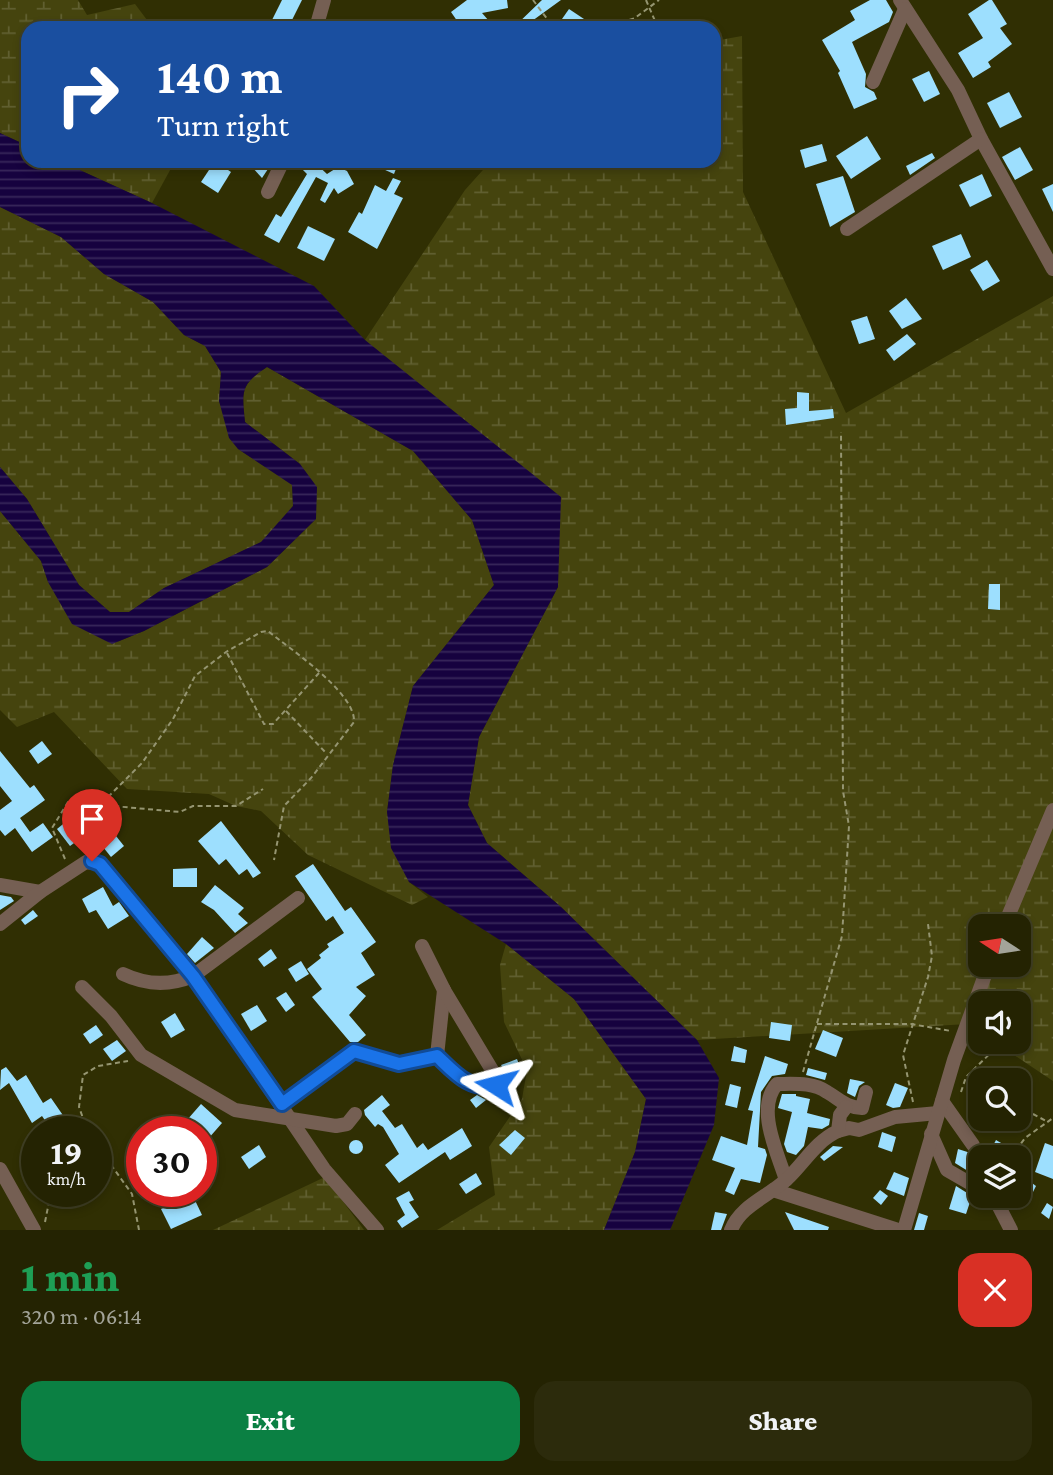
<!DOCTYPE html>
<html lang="en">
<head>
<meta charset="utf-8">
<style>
  body { margin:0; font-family:"Crimson Pro",serif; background:#2c2b0c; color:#f1f3f6; height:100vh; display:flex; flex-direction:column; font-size:26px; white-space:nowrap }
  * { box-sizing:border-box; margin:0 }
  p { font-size:23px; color:#a3a499 }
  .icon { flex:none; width:38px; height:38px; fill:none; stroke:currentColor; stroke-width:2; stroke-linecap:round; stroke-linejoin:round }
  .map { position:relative; height:1230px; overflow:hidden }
  .side { display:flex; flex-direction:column; background:#242302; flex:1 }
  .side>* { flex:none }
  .hud { position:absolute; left:21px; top:21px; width:700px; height:147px; border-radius:21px; box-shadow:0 4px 10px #0003,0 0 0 2px #414024; background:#1a4fa0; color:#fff; overflow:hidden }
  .needle { width:46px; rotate:282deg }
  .controls { position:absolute; left:968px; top:914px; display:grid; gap:14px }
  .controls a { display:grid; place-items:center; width:63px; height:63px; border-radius:14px; background:#242302; box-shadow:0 4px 10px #0003,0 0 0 2px #414024; font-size:35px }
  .speed { position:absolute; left:21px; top:1116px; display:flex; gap:14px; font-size:35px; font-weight:700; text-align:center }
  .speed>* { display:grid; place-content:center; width:91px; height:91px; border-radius:50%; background:#242302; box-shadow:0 4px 10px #0003,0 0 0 2px #414024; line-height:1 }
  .speed small { font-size:18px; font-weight:400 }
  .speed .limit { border:10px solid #d22; background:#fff; color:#111 }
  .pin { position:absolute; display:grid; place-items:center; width:60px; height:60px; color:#fff; margin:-72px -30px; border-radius:50% 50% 50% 0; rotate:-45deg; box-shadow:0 0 7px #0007 }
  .pin .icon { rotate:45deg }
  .me { position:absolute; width:77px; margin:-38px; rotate:279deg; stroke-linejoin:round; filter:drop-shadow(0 0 5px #0008) }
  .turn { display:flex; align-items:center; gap:24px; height:147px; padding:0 21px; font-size:32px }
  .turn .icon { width:91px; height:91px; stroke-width:2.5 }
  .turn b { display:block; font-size:49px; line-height:60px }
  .round { display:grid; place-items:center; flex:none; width:74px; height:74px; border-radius:21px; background:#2c2b0c }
  .summary { display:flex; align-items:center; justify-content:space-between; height:119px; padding:0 21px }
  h1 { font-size:42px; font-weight:800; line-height:52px; color:#1e9e55 }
  .action { display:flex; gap:14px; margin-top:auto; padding:14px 21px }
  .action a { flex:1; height:80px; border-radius:21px; background:#0b8043; color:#fff; font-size:28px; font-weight:800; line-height:80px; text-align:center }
  .action a+a { background:#2c2b0c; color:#f1f3f6 }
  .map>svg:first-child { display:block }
</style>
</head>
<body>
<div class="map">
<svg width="1053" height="1230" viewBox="0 0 1053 1230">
  <defs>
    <pattern id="wetland-marsh" width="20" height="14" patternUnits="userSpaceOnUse" patternTransform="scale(1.75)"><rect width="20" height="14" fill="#45440e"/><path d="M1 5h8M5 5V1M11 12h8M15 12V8" fill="none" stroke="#605f30"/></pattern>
    <pattern id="water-rules" width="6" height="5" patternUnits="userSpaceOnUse" patternTransform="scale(1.75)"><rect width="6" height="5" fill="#16023f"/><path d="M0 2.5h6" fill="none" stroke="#38275a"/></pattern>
  </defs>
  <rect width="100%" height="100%" fill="#302f03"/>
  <g fill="url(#wetland-marsh)" fill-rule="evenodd">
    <polygon points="0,0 78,0 87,15 135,4 153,28 28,28 28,146 0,133"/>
    <path d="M742 36 743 192 846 413 1053 296V1081L993 1041H1018V1003H980V1032L967 1024 697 1040 561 907 487 843 468 805 479 737 558 587 365 340 465 190 491 161H714V41ZM980 926H1018V964H980Z"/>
    <polygon points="60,161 175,161 152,203"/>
    <polygon points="0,207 61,237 104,274 153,302 184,335 205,346 221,372 219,401 238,449 292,484 293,506 262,542 164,588 129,612 110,612 79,585 27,499 0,467"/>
    <path d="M267 367 413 451 472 520 494 585 413 686 393 765 387 812 409 882 428 897 412 905 308 855 261 811 236 806 209 794 127 789 54 712 17 727 0 710V511L41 561 48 582 112 644 144 631 267 567 316 519 300 464 245 422C242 391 240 385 267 367Z"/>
    <polygon points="506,944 574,999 646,1099 635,1152 604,1230 437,1230 495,1195 489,1147 522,1099 527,1070 504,1022 500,965"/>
    <polygon points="325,1177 364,1230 213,1230"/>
  </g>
  <path fill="url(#water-rules)" d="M0 133 28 146V161H60L152 203 314 286 365 340 561 497 558 587 479 737 468 805 487 843 561 907 697 1040 719 1078 714 1125 670 1230H604L635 1152 646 1099 574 999 506 944 409 882 391 848 387 812 393 765 413 686 494 585 472 520 413 451 267 367C240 385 242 391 245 422L300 464 317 487 316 519 267 567 144 631 112 644 72 624 48 582 41 561 0 511V467L27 499 79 585 110 612H129L164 588 261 542 293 506 292 485 238 449 229 438 219 401 221 372 205 346 184 335 153 302 104 274 61 237 0 207Z"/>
  <g fill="#9ddffe">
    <polygon points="282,0 302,0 288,28 268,28"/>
    <polygon points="467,0 507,0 508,8 482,13 489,21 479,28 462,28 451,12"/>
    <polygon points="542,0 561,0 532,21 539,28 513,28"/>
    <polygon points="870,0 886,0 893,12 889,22 852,42 866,74 865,87 874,92 877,99 854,109 838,73 840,71 822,40 855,20 850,11"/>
    <polygon points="989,0 992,0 1007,24 1000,28 1012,44 988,62 991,67 973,78 958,53 983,38 968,14"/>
    <polygon points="569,9 584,19 578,28 562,19"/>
    <polygon points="929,71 940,94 924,102 912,79"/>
    <polygon points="1009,92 1022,117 1000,128 987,103"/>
    <polygon points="867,136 881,159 851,179 836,156"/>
    <polygon points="822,144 827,161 805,168 800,150"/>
    <polygon points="1020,147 1033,170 1015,180 1002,157"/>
    <polygon points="932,153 935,158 910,175 906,166"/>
    <polygon points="215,161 231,172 218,193 201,182"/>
    <polygon points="255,161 261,161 268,169 262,178 250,165"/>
    <polygon points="294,161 313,161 327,174 338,167 347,171 354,184 338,194 334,188 325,203 320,200 328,183 316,177 279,243 264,235 276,214 281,217 307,174"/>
    <polygon points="387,161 399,161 394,174 383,169"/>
    <polygon points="982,174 992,196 970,207 959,185"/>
    <polygon points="843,176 855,212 830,227 816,184"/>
    <polygon points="393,178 401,181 394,194 403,198 377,249 348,232 359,212 362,214 375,185 386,191"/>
    <polygon points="1053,184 1053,212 1042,189"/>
    <polygon points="308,226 335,239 324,261 297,248"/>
    <polygon points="961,234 971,257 943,270 932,246"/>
    <polygon points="987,260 1000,281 983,291 970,270"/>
    <polygon points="906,298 922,319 902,329 889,311"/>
    <polygon points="867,316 875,339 859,344 851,321"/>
    <polygon points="907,334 916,344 894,361 886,350"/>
    <polygon points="797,392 809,393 809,411 833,409 834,418 786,425 785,409 797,408"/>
    <polygon points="989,584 1000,584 1000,610 988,609"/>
    <polygon points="42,741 52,754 38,764 29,751"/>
    <polygon points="0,751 30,788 34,785 45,800 20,818 30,832 43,823 53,837 32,852 15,828 5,836 0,830 0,810 12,801 0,786"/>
    <polygon points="68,820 81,838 70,846 57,829"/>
    <polygon points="92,821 100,831 92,838 84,828"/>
    <polygon points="221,821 261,873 253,878 247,869 239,875 226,859 219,865 198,841"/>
    <polygon points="116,836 124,846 111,857 103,847"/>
    <polygon points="313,864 345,911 351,907 376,942 361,953 375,975 356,987 366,996 349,1015 366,1035 358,1042 350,1042 312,997 322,989 307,969 321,958 319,955 329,947 327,944 344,933 333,916 326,921 295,876"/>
    <polygon points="197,868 197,887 173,887 173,869"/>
    <polygon points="215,885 244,908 238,914 248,923 235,933 214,910 201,902"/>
    <polygon points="103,887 113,906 119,902 129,916 108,929 96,910 89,913 82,899"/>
    <polygon points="0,895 11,897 14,901 0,910"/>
    <polygon points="33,910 38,916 25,925 21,920"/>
    <polygon points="202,937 214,948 195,963 187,954"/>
    <polygon points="271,949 277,958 264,967 258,959"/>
    <polygon points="301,961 309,974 296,982 288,969"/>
    <polygon points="286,992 295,1005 286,1012 276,998"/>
    <polygon points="257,1005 267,1021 251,1031 241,1014"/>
    <polygon points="175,1013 185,1030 171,1038 161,1022"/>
    <polygon points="771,1022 792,1025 790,1041 769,1038"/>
    <polygon points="96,1025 103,1035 90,1044 83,1034"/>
    <polygon points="823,1030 843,1038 836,1057 815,1049"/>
    <polygon points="117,1040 126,1051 112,1061 103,1049"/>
    <polygon points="734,1046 747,1050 745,1063 731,1061"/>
    <polygon points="765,1056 788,1064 785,1074 772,1076 761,1092 758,1147 765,1149 767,1155 760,1183 741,1179 734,1195 725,1191 735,1168 712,1160 721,1136 747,1145 753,1111 748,1110"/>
    <polygon points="517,1059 521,1070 507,1076 501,1065"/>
    <polygon points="6,1067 17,1081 26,1075 43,1103 51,1098 69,1124 53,1132 42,1116 32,1123 9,1083 0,1090 1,1070"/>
    <polygon points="808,1068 827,1073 825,1080 806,1075"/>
    <polygon points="850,1079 865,1082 859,1086 855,1097 847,1093"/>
    <polygon points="895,1083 908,1088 900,1107 893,1108 886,1105"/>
    <polygon points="730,1084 741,1087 737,1108 725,1105"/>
    <polygon points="782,1094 796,1094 796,1096 810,1099 807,1113 830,1119 829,1125 822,1129 808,1127 804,1146 796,1155 787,1152 784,1144 792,1112 778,1108"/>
    <polygon points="382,1095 390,1105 382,1111 395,1128 402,1124 417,1148 423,1143 428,1150 462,1128 472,1146 450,1160 445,1152 399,1183 385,1165 399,1154 383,1127 378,1124 375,1127 365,1115 364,1110"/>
    <polygon points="477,1095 486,1100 476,1108 470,1100"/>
    <polygon points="201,1104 222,1123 208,1139 187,1120"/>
    <polygon points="515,1130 525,1138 511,1155 499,1145"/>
    <polygon points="882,1132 896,1137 892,1152 878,1147"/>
    <polygon points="996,1140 1008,1147 1003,1157 987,1157"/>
    <circle cx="356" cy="1147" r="7"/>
    <polygon points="1045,1143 1053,1146 1053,1179 1035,1172"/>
    <polygon points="259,1145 266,1157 249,1169 241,1157"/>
    <polygon points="833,1146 843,1147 824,1161 820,1157"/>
    <polygon points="958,1149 980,1156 976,1176 955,1163"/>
    <polygon points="894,1172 909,1178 904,1196 886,1189"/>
    <polygon points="476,1173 482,1184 466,1194 459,1184"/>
    <polygon points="1018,1173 1036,1186 1029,1200 1018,1194"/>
    <polygon points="956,1186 972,1196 966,1214 949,1209"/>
    <polygon points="880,1190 888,1196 881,1205 873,1198"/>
    <polygon points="409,1191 414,1200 409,1202 419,1217 402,1228 397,1221 405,1215 396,1198"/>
    <polygon points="192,1194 202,1215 171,1229 161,1209"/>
    <polygon points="1047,1203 1053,1207 1049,1219 1041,1213"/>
    <polygon points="715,1212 727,1214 721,1230 711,1230"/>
    <polygon points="785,1212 829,1227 828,1230 794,1230"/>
    <polygon points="919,1213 928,1216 924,1230 914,1230"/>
  </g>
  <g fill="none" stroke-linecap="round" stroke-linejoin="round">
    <g stroke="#959571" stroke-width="2" stroke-dasharray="5 3.5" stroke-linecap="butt">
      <polyline points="533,0 554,28"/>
      <polyline points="646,0 658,28"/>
      <polyline points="605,28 635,18 659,0"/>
      <polyline points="227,653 264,724 273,724 319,673"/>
      <polyline points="286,711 327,754"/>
      <path d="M102 803 142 763 173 719 195 676 226 652 261 632 268 631C290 649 356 693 354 722L311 778 284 806 274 860"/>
      <polyline points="65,859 52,828 68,802 180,812 193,806 236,806 263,789"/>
      <polyline points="817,1024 911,1024 951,1031"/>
      <polyline points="974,1069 986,1080"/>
      <polyline points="803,1072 842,936 849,826 843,791 841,432"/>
      <polyline points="961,1092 966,1077 1003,1041"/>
      <polyline points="913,1102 903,1055 928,977 932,956 928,924"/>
      <polyline points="1018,1106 1048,1122"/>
      <polyline points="88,1132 79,1107 83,1075 98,1066 128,1061"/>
      <polyline points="96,1144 132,1194 139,1230"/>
      <polyline points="1011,1157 1025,1138 1053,1118"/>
      <polyline points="45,1222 51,1192"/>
    </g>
    <g stroke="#755f53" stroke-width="14">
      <polyline points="900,0 958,90 981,139 1053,269"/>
      <polyline points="316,28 324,0"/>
      <polyline points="873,82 905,9"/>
      <polyline points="268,192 283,161"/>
      <polyline points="847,229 981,139"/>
      <polyline points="0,885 40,892"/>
      <polyline points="0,924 40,892 86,862 100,864 193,976 324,1169 377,1230"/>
      <polyline points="1004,926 1053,810"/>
      <path d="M123 974C146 985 169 986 193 976L298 898"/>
      <polyline points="82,987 111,1016 141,1055 235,1110 336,1126 347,1124 355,1114"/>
      <polyline points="437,1056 444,990"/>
      <polyline points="942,1101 973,1145"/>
      <path d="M282 1104 354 1051 399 1064 437 1056C454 1072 471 1092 496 1085L498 1080 444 990 422 946"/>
      <polyline points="838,1131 849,1128 859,1130 895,1117 938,1113"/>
      <polyline points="931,1134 947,1170 980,1189"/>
      <polyline points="0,1169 34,1230"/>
      <path d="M786 1180C778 1154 755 1108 777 1084 794 1084 813 1082 827 1092 841 1100 845 1107 862 1108L866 1092"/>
      <polyline points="773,1190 898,1230"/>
      <polyline points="993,1195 1011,1230"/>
      <path d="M731 1230C741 1205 768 1197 787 1179 804 1163 816 1141 838 1131L840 1115 846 1107"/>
      <polyline points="904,1230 954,1060 989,964"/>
    </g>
  </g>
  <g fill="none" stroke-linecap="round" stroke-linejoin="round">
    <g stroke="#114b97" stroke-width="18">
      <path id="route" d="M92 861 100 864 193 976 282 1104 354 1051 399 1064 437 1056C454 1072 470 1092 496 1085"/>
    </g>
    <use href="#route" stroke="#1a73e8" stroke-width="12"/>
  </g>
</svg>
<div class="controls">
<a><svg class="needle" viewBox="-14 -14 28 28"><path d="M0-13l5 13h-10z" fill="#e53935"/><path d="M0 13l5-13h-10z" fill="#a3a499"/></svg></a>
<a><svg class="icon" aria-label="sound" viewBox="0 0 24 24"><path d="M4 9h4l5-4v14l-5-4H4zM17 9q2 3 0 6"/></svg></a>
<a><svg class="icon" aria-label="search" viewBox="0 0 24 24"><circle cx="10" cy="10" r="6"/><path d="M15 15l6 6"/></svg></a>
<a><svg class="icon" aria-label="layers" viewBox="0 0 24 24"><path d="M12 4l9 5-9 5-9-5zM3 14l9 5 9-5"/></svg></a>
</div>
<div class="speed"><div>19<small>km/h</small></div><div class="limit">30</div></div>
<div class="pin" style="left:92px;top:861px;background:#d93025"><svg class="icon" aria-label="arrive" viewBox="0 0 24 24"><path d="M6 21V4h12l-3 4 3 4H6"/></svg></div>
<svg class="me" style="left:496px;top:1085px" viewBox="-20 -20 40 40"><path d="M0-17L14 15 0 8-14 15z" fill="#1a73e8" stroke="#fff" stroke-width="4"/></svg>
<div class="hud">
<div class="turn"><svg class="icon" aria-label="right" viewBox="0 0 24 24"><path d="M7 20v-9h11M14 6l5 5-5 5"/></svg><div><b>140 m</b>Turn right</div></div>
</div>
</div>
<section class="side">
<div class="summary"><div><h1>1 min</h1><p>320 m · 06:14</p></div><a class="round" style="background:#d93025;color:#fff"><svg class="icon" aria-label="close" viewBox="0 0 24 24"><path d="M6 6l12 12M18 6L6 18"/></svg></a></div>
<div class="action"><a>Exit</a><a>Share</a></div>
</section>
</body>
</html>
